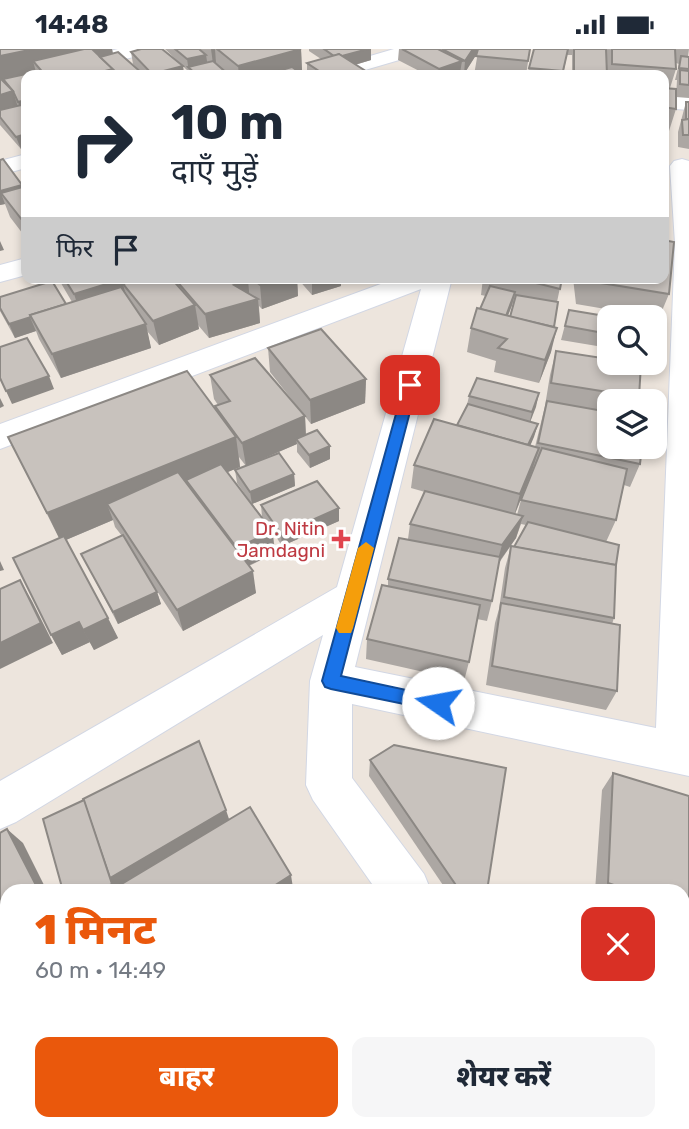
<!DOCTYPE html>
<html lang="hi">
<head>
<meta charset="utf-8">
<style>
  body { margin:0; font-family:Rubik,"Noto Sans Devanagari",sans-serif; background:#f6f6f7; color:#1f2937; height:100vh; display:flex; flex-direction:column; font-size:26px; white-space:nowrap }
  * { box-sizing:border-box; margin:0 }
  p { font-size:23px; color:#747a83 }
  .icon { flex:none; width:38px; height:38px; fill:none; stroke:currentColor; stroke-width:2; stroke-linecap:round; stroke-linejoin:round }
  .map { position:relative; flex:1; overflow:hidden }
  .drawer { position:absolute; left:0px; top:835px; width:690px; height:247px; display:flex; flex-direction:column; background:#fff; border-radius:21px 21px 0 0; box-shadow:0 4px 10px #0003 }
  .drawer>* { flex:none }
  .guide { position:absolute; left:21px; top:21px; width:648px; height:214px; border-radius:14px; box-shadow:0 4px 10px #0003; background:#fff; color:#1f2937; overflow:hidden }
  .fabs { position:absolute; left:597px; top:256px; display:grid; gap:14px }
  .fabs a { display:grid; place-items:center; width:70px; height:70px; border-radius:14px; background:#fff; box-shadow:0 4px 10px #0003; font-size:35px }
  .pin { position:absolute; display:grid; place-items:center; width:60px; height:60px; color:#fff; margin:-30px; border-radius:14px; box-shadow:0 4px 10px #0006 }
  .me { position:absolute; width:77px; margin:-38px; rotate:282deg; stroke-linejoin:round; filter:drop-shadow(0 0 5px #0008) }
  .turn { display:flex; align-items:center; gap:24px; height:147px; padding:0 35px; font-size:32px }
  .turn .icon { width:91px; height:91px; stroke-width:2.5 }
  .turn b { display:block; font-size:49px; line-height:60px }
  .then { display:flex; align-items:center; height:66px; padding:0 35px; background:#0003; gap:14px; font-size:26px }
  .round { display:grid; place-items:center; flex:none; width:74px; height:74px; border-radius:14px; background:#f6f6f7 }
  .overview { display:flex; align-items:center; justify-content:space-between; height:119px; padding:0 35px }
  h1 { font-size:42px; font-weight:800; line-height:52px; color:#ea580c }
  .primary-button { display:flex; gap:14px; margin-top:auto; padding:14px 35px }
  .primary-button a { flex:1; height:80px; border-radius:14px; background:#ea580c; color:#fff; font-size:28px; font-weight:800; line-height:80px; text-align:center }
  .primary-button a+a { background:#f6f6f7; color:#1f2937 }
  .status { display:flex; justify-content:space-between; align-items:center; height:49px; padding:0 35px; background:#fff; direction:ltr }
  .status svg { height:19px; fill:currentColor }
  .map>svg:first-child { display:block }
</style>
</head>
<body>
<div class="status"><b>14:48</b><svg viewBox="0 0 49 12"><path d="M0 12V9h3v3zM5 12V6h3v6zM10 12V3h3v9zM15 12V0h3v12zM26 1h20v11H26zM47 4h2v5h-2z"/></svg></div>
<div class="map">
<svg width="689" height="1080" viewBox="0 0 689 1080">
  <rect width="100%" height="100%" fill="#ede5dd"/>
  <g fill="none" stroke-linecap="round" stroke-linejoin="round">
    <g stroke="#d2d7e4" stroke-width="2">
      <g id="minor">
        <polygon points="118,0 153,0 150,4 59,26 26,26 26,30 24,26 27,22"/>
        <polygon points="394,0 426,0 423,4 348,26 316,26 319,22"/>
        <polygon points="663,46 689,47 689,61 663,59"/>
        <polygon points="26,105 26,119 0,126 0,112"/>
        <polygon points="682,110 689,112 689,727 352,655 352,729 424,825 431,842 377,842 313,751 306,736 310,632 323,586 16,773 0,780 0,732 337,538 421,240 0,400 0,375 397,229 452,229 355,618 656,679 675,194 670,117 674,112"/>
        <polygon points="26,209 26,226 0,233 0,216"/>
        <polygon points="551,1074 610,1074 613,1080 553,1080"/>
      </g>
    </g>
    <use href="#minor" fill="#fff" fill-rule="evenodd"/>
  </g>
  <g fill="#aca7a3" fill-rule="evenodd">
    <polygon points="0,0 112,0 113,5 142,24 133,15 131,3 183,17 184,26 189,26 26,26 21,100 0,76"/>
    <polygon points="165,0 301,0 302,22 298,23 303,26 190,26 189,23"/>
    <polygon points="309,0 371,0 371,11 355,16 372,26 307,26 307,14 321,10 309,2"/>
    <path d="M399 0H530L526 26H427L398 11ZM478 3 474 26 460 24 461 23 464 25Z"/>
    <polygon points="534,0 689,0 688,7 689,8 689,49 676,48 677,31 675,31 679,15 676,14 676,20 670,39 676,60 669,82 663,82 663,26 572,26 572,6 567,6 563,26 527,26"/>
    <polygon points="686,53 689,53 689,100 678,98 678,83"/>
    <polygon points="0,111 23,138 26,137 26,189 10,168 5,155 0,156"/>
    <polygon points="58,229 297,229 298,247 262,260 259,257 260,274 209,289 198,276 199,280 159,296 147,282 151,299 61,329 39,290 36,282 15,289 0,262 0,259 66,255 72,253"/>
    <polygon points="297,229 341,229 341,237 312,246"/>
    <path d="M483 229H562L557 253 551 303 539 334 494 323 496 312 467 303 471 279 486 247 481 246ZM513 254H514L510 268 508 267Z"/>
    <polygon points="573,229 663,229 669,245 659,269 576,255"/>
    <polygon points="569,261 609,268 609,299 561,291"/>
    <polygon points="268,299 366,330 365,354 311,375 270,323"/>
    <path d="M556 302 639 348 638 352H609V397L640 415 630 438 624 436 616 471 606 493 616 516 614 569 612 575 617 642 606 661 486 636 495 574 499 560 505 519 511 497 514 498 526 476 521 475 516 489 499 514 492 552 487 572 477 570 469 613 464 632 366 610 367 590 388 537V530L408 490 410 475 425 443 411 439 414 416 457 376 467 356 469 347 539 344 530 373 538 375 530 397 535 398 545 357 550 326ZM534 418 521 451 517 466 515 465Z"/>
    <polygon points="210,326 305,367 306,386 330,410 310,419 297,403 297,395 246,417 239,408 240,418 227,423 262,468 261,456 339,472 282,497 273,483 275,504 249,517 256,544 183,582 148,528 157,543 161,555 118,575 81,505 122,487 115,478 113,471 66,491 118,589 94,601 90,593 62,606 51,586 59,489 8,388 215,360 215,357 218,356 214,350"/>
    <polygon points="235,421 294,425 295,437 252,455 237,434"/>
    <polygon points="370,711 487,842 447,842 369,727"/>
    <polygon points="613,724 689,747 689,895 685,894 684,876 682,875 682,842 595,842 602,741"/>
    <polygon points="682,914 689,916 689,1066 682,1063"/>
  </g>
  <g fill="#8c8884">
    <polygon points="34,0 112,0 113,6 41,22 33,12 36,23 0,31 0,7"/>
    <polygon points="211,0 215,0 216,14 213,15"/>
    <polygon points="301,0 302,22 287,26 239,26 238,17"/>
    <polygon points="368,0 371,0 371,11 337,21 336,9"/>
    <polygon points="473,0 478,0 478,3 464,25 465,12"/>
    <polygon points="206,6 208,18 188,18 189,23 187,10"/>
    <polygon points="462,12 460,24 455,26 439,26 439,20"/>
    <polygon points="183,17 184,26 152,26 152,25"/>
    <polygon points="113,20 114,26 89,26"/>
    <polygon points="13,42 20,65 0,68 0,46"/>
    <polygon points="26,51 26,64 22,65 18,53"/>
    <polygon points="26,85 26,99 21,100 16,88"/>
    <polygon points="22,136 26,149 1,144 5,155 0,156 0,142"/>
    <polygon points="0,192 4,201 0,202"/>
    <polygon points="126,229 139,229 123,235 128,255 82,269 74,245"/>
    <polygon points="280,229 297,229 298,247 262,260 260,236"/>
    <polygon points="324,229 341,229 341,237 312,246 312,233"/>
    <polygon points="248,231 250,253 258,250 260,274 209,289 205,265 234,236"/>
    <polygon points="515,243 512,256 500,286 503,273"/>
    <polygon points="195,256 199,280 159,296 153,272"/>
    <polygon points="30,268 36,282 15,289 9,275"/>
    <polygon points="146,275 151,299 61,329 52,305"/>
    <polygon points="557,279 551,303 539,334 545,311"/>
    <polygon points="49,327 54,340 12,355 6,342"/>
    <polygon points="366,330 365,354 311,375 310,351"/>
    <polygon points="539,344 536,358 529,376 532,363"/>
    <polygon points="0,349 4,357 0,359"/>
    <polygon points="305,367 306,391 296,390 297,395 246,417 242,394"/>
    <polygon points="538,375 534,388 523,413 527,400"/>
    <polygon points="236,388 240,418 192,438 186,431 188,439 107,455 113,471 61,493 47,464"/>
    <polygon points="330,397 330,410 310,419 309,406"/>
    <polygon points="539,399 532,422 514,467 520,445"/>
    <polygon points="294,425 295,437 252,455 250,443"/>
    <polygon points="339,459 339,472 282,497 281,485"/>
    <polygon points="523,467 516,489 496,517 502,496"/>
    <polygon points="272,482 275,504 241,520 237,499"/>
    <polygon points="0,512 4,521 0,522"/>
    <polygon points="253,522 256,544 183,582 177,561"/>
    <polygon points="20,531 32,552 53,594 0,620 0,594"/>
    <polygon points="157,543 161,555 118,575 113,563"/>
    <polygon points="108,569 118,589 94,601 83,581"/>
    <polygon points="79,573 90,593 62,606 51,586"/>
    <polygon points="226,761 231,776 119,842 98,842 110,829"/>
    <polygon points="7,780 23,794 47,842 39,842"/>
    <polygon points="291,826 293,839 288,842 266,842"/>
    <polygon points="7,894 7,915 0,919 0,898"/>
  </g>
  <g fill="#c8c2bd" stroke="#8c8884" stroke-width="2">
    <polygon points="0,0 34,0 0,7"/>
    <polygon points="84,0 92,0 113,20 89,26 45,26 33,12"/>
    <polygon points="141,0 162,0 183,17 152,25 131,3"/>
    <polygon points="175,0 199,0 206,6 187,10"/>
    <polygon points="217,0 301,0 238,17"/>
    <polygon points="324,0 368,0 342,7 339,5 334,7"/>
    <polygon points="402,0 438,0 462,12 439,20"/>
    <polygon points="442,0 473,0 465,12"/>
    <polygon points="478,0 530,0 528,12 476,7"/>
    <polygon points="534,0 568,0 563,22 529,19"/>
    <polygon points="574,0 606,0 607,26 574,23"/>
    <polygon points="612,0 675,0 676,20 612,15"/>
    <polygon points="118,3 143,25 119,26 100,8"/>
    <polygon points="339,5 372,26 325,26 307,14"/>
    <polygon points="681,7 689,8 689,20 679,19"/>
    <polygon points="213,12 229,26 197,26 188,18"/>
    <polygon points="292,18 303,26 264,26"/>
    <polygon points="680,21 689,22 689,36 680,35"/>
    <polygon points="35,23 38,26 26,26 26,51 18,53 13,42 3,30"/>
    <polygon points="444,23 481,26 443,26"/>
    <polygon points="0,29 13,42 0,46"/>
    <polygon points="663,39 676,40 676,60 663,58"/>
    <rect x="686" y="53" width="3" height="17"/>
    <polygon points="21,56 26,61 26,85 16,88 0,68 0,61"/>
    <polygon points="689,70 689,86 683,86 682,71"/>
    <polygon points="3,110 22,136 0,142 0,111"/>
    <polygon points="26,137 26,176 1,144"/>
    <polygon points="663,191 674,193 669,245 583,231 582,229 663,229"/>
    <polygon points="64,229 126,229 74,245"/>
    <polygon points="139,229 171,229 195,256 153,272 123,235"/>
    <polygon points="174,229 245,229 248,231 234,236 258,250 205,265"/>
    <polygon points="251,229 280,229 260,236"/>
    <polygon points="308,229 324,229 312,233"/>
    <polygon points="516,229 562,229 560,240"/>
    <polygon points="52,232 66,255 30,266 31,268 9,275 0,259 0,248"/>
    <polygon points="490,237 515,243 506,267 480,260"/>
    <polygon points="121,238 146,275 52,305 30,266"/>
    <polygon points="516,246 558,253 554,278 510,268"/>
    <polygon points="477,259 557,279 545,311 498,299 507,290 471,279"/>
    <polygon points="569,261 611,268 609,268 609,285 565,277"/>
    <polygon points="321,280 366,330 310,351 268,299"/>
    <polygon points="27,289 49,327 6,342 0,329 0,298"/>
    <polygon points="556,302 609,310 609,313 633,313 641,315 639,348 551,334"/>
    <polygon points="255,309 305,367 242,394 215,357 230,352 210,326"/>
    <polygon points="187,322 236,388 47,464 8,388"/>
    <polygon points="477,329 539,344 532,363 469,347"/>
    <polygon points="547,352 609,363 609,397 642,397 640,415 538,394"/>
    <polygon points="468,355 538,375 528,396 457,376"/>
    <polygon points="434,370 539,399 520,445 414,416"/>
    <polygon points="317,381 330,397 309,406 296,390"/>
    <polygon points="542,399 627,420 616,471 521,451"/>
    <polygon points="279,404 294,425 250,443 235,421"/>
    <polygon points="221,415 272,482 237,499 186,431"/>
    <polygon points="178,423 253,522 177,561 107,455"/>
    <polygon points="317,432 339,459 281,485 261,456"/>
    <polygon points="425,442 523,467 502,496 410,475"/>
    <polygon points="528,473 619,496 616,516 514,498"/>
    <polygon points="123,486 157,543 113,563 81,505"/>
    <polygon points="64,487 108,569 83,581 79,573 51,586 13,509"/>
    <polygon points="399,489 500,508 492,552 388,530"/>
    <polygon points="511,497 616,516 614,569 504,548"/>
    <polygon points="20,531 41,574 0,594 0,540"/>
    <polygon points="382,536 480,556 469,613 367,590"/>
    <polygon points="501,554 620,576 617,642 492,617"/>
    <polygon points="199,692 226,761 110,829 83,750"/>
    <polygon points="394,696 506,719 487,842 460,842 370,711"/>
    <polygon points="613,724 689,747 689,861 682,858 682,842 631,842 608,834"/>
    <polygon points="84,751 112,835 98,842 63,842 43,770"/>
    <polygon points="250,758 291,826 266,842 116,842 115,839"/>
    <polygon points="7,780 39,842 7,842 7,894 0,898 0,784"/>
    <polygon points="682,914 689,916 689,1057 682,1054"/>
  </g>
  <polygon fill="#1a73e8" stroke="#114b97" stroke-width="2" points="410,331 417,336 341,627 444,649 446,654 444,660 438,662 331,640 325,638 322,632 404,336"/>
  <polygon fill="#f59e0b" points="366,493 374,499 353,579 351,584 339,584 336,579 358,499"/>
  <path fill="#e0444e" stroke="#fff" stroke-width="2.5" d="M337.5 479.5h7v7h7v7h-7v7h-7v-7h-7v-7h7z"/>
  <g text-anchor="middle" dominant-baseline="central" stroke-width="7" stroke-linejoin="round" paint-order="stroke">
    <g font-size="19" fill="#be3a42" stroke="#fff" text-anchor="end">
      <text x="325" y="479">Dr. Nitin<tspan x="325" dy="22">Jamdagni</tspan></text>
    </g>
  </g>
</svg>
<div class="fabs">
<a><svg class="icon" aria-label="search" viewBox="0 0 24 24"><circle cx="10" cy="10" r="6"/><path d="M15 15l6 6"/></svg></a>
<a><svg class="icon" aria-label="layers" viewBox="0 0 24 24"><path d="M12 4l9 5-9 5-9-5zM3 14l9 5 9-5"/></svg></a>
</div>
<div class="pin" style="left:410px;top:336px;background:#d93025"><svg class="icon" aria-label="arrive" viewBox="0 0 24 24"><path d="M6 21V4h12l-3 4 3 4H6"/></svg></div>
<svg class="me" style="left:438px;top:654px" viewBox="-20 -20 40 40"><circle r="19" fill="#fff"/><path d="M0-13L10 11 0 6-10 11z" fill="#1a73e8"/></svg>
<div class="guide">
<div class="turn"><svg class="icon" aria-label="right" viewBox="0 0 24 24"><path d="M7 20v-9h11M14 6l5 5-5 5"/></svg><div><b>10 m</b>दाएँ मुड़ें</div></div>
<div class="then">फिर<svg class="icon" aria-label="arrive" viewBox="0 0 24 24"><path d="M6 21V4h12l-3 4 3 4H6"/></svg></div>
</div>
<section class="drawer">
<div class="overview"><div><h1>1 मिनट</h1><p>60 m · 14:49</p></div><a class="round" style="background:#d93025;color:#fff"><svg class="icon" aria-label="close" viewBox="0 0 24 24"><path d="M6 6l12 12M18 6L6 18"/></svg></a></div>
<div class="primary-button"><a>बाहर</a><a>शेयर करें</a></div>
</section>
</div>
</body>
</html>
